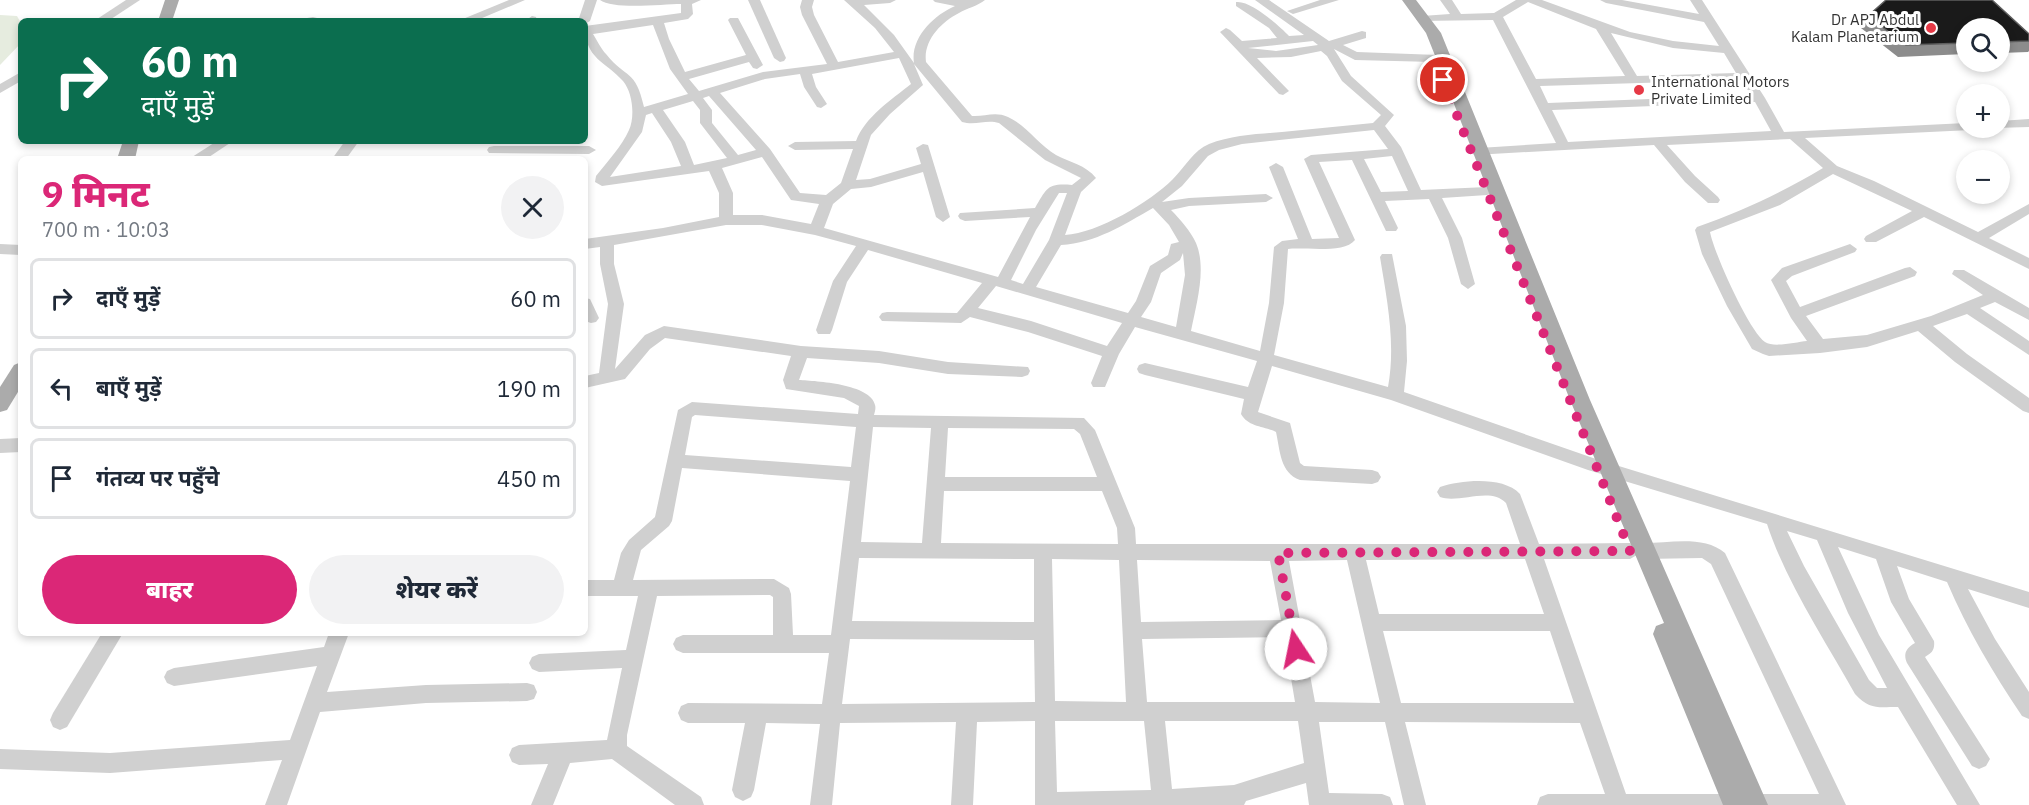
<!DOCTYPE html>
<html lang="hi">
<head>
<meta charset="utf-8">
<style>
  body { margin:0; font-family:"IBM Plex Sans","Noto Sans Devanagari",sans-serif; background:#f2f2f3; color:#1f2937; height:100vh; display:flex; flex-direction:column; font-size:22px; white-space:nowrap }
  * { box-sizing:border-box; margin:0 }
  p { font-size:20px; color:#747a83 }
  .icon { flex:none; width:33px; height:33px; fill:none; stroke:currentColor; stroke-width:2; stroke-linecap:round; stroke-linejoin:round }
  .map { position:relative; flex:1; overflow:hidden }
  .details { position:absolute; left:18px; top:156px; width:570px; height:480px; display:flex; flex-direction:column; background:#fff; border-radius:9px; box-shadow:0 3px 9px #0003 }
  .details>* { flex:none }
  .top-card { position:absolute; left:18px; top:18px; width:570px; height:126px; border-radius:9px; box-shadow:0 3px 9px #0003; background:#0b6e4f; color:#fff; overflow:hidden }
  .controls { position:absolute; left:1956px; top:18px; display:grid; gap:12px }
  .controls a { display:grid; place-items:center; width:54px; height:54px; border-radius:50%; background:#fff; box-shadow:0 3px 9px #0003; font-size:30px }
  .pin { position:absolute; display:grid; place-items:center; width:51px; height:51px; color:#fff; margin:-26px; border:3px solid #fff; border-radius:50%; box-shadow:0 2px 6px #0007 }
  .me { position:absolute; width:66px; margin:-33px; rotate:349deg; stroke-linejoin:round; filter:drop-shadow(0 0 4px #0008) }
  .turn { display:flex; align-items:center; gap:21px; height:126px; padding:0 24px; font-size:27px }
  .turn .icon { width:78px; height:78px; stroke-width:2.5 }
  .turn b { display:block; font-size:42px; line-height:51px }
  .round { display:grid; place-items:center; flex:none; width:63px; height:63px; border-radius:32px; background:#f2f2f3 }
  .headline { display:flex; align-items:center; justify-content:space-between; height:102px; padding:0 24px }
  h1 { font-size:36px; font-weight:800; line-height:45px; color:#db2777 }
  .button { display:flex; gap:12px; margin-top:auto; padding:12px 24px }
  .button a { flex:1; height:69px; border-radius:36px; background:#db2777; color:#fff; font-size:24px; font-weight:800; line-height:69px; text-align:center }
  .button a+a { background:#f2f2f3; color:#1f2937 }
  ul { padding:0; list-style:none }
  li { display:flex; align-items:center; gap:18px; height:81px; margin:0 12px 9px; padding:0 12px; border:3px solid #e0e1e3; border-radius:9px }
  li div { flex:1 }
  li b { display:block; font-size:22px }
  li em { font-style:normal }
  .map>svg:first-child { display:block }
</style>
</head>
<body>
<div class="map">
<svg width="2029" height="805" viewBox="0 0 2029 805">
  <rect width="100%" height="100%" fill="#fff"/>
  <polygon fill="#e6ecdf" points="0,15 17,16 21,23 21,43 0,65"/>
  <g fill="none" stroke-linecap="round" stroke-linejoin="round">
    <g fill="#d0d0d0" fill-rule="evenodd">
      <polygon points="126,0 140,0 108,21 94,21"/>
      <polygon points="509,0 525,0 475,21 458,21"/>
      <polygon points="585,0 597,0 590,21 585,24 585,21 578,21"/>
      <path d="M600 0H701L692 4 693 14 688 19 664 23 669 39 685 72 746 55 728 20 730 18H738L763 65 757 69 753 68 749 62 689 79 699 91 763 72 827 64 802 15 800 7 802 0H814L812 7 814 15 838 62 894 52 875 28 844 0H896L890 3 864 5 894 35 914 63C910 38 934 15 955 6L935 2 933 0H985C978 6 967 8 959 13 941 22 923 41 926 62L972 116C984 117 995 111 1008 117 1026 125 1039 145 1056 155 1069 162 1086 165 1096 178L1081 192 1065 235C1098 233 1150 202 1173 179 1185 167 1194 150 1209 144 1232 135 1258 134 1282 132 1312 129 1343 126 1373 123L1381 115 1342 81 1327 56 1321 51 1291 57 1257 58 1289 91 1283 95 1279 94 1220 32 1226 28 1230 30 1242 41 1277 38 1269 28 1236 6V2C1251 0 1279 26 1289 36L1304 35 1255 0H1269L1329 41 1362 31 1366 32V38L1343 45 1357 52 1438 55V61L1434 62 1355 60 1334 49 1351 76 1394 115 1385 126 1401 147 1421 190 1487 187 1494 191 1487 195 1442 198 1462 238 1475 284 1468 289 1461 284 1448 238 1429 199 1385 201 1398 228 1396 231H1386L1352 160 1319 162 1355 240C1344 254 1305 247 1288 249L1284 303 1274 355 1388 387C1396 344 1387 300 1380 257L1382 254H1392L1406 326 1407 361 1404 392 1596 459 2029 592V608L1968 589 1995 639 2029 692V719L2022 716C1993 673 1967 629 1947 582L1897 566 1909 599 1934 641C1935 650 1932 653 1925 657L1990 759 1986 766 1979 769 1972 766 1907 663C1903 654 1906 648 1915 643L1891 602 1876 559 1838 547 1879 635 1980 805H1957L1898 707C1877 707 1870 710 1855 694 1825 640 1786 582 1767 524L1588 470 1391 400 1272 366 1258 412 1290 423 1300 463 1304 466 1372 470 1378 472 1381 477 1378 482 1372 484 1300 480C1280 473 1280 450 1276 432 1264 426 1248 427 1241 414L1244 399 1145 375 1139 373 1137 369 1139 365 1145 363 1248 387 1257 361 1135 327 1119 354 1105 387H1093L1091 383 1102 356 1028 332 970 317 961 323 882 321 879 317 882 313 887 312 957 313 982 283 868 250 847 282 832 330 830 334H818L816 330 833 281 856 246 815 235 762 225H726L614 245V264L624 304 615 369 645 335 664 326 801 346 879 351 948 362 1028 367 1030 371 1028 375 1022 377 948 374 879 363 807 358 799 380C816 381 871 384 875 405 876 408 875 411 874 415L1084 418 1095 430 1135 528 1136 544H1520L1506 503C1490 486 1459 504 1440 497L1437 492 1440 487C1462 480 1503 476 1520 494L1539 544 1630 543 1637 547 1644 543C1670 543 1704 535 1725 553L1846 805H1537L1540 797 1548 794H1605L1580 723 1405 722 1426 805H1404L1385 722H1319L1329 793 1382 794 1390 797 1393 805H1309L1306 783 1246 801 1244 805H1035V721L977 722 973 805H951L956 722 840 723 832 805H810L820 724 766 723 754 790 751 797 743 801 735 797 732 790 745 723H688L681 720 678 713 681 706 688 703 822 704 829 653H683L676 650 673 644 676 638 683 635H773V597L770 595 657 596 627 735V746L701 797 704 805H675L612 759 570 763 553 805H531L548 764 519 765 512 762 509 755 512 748 519 745 607 740 622 668 539 672 532 669 529 663 532 657 539 654 626 650 638 596H585V580H614L621 553 629 540 655 517 678 410 692 402 858 414 859 406 844 398 786 389 783 380 791 356 665 338 650 349 625 379 585 388V376L599 373 608 304 600 264V247L585 249V239L663 228 719 217V193L709 171 602 186 595 182 596 176C607 162 622 146 629 130 635 117 633 93 623 81 605 61 585 59 585 26L681 13V4C663 4 613 10 600 0ZM653 25 670 69 688 94 644 107C635 68 627 80 606 54 601 49 597 40 593 34ZM1313 41 1318 45 1276 51 1248 48ZM899 58 911 84C891 100 865 117 856 141L795 142 788 146 795 150 853 149 841 183 826 195 800 193 770 149 720 93 765 79 800 74 804 87 817 107 821 108 827 104 816 87 812 74ZM914 64 962 122C976 126 986 119 999 123L1045 160 1081 178 1072 185C1047 183 1047 188 1035 208L960 213 958 216 960 219 965 221 1030 217 998 277 824 228 833 204 851 189 871 187 923 172 936 217 943 222 950 217 928 145 923 144 916 148 921 164 870 179 856 180 871 135 890 114 923 85ZM709 96 756 150 738 155 712 123V110L703 98ZM693 101 700 110V123L727 158 694 165 685 142 663 110ZM652 113 671 142 681 166 610 177 642 132 646 115ZM1374 130 1388 149 1311 155 1304 159 1339 238 1312 239 1283 167 1276 163 1269 167 1298 239 1282 241 1274 247 1269 303 1260 351 1191 331C1196 305 1207 269 1196 243 1191 232 1180 219 1171 210L1189 206 1266 202 1273 198 1266 194 1189 198 1162 202 1182 186 1208 156 1219 150 1242 144ZM1392 156 1408 191 1381 192 1364 159ZM762 157 791 200 819 204 811 224 762 215H733V193L722 168ZM1059 193H1067L1049 240 1023 284 1011 280 1036 230ZM1153 208 1169 225 1179 242 1171 244 1168 255 1150 266 1136 301 1128 313 1036 287 1061 245C1096 243 1123 225 1153 208ZM1183 253 1185 275 1176 327 1141 317 1151 302 1161 273 1180 260ZM996 286 1122 323 1107 346 1031 321 978 308ZM695 415 856 427 851 467 685 455 692 417ZM873 427 931 428 922 543 861 542ZM948 428 1074 429 1080 434 1097 477H945ZM682 468 850 481 831 635H793L791 594 789 588 774 579 633 580 641 550 669 526 672 521ZM944 491H1102L1117 528 1118 544 941 543ZM1787 531 1817 540 1848 613 1887 688H1877L1869 680 1804 566ZM1637 555 1644 559 1702 558 1711 564 1819 794H1626L1544 559H1630ZM859 558 1034 559V622L852 621ZM1052 559 1119 560 1126 702 1055 701ZM1525 559 1544 614H1379L1366 560ZM1137 560 1270 561 1281 620 1141 622ZM1347 560 1380 703 1315 702 1289 561ZM1383 631H1550L1574 703H1401ZM1284 637 1295 702H1147L1142 639ZM850 639 1034 640 1035 702 842 704ZM1055 721H1144L1151 790 1057 792ZM1165 721H1298L1304 763 1234 785 1172 789Z"/>
      <polygon points="748,0 760,0 786,58 784,61 780,62 774,58"/>
      <polygon points="1320,0 1339,0 1293,14 1287,11"/>
      <path d="M1440 0H1452L1461 14 1494 13 1516 0H1542L1630 32 1673 41 1719 46 1704 22 1606 3 1600 0H1622L1699 14 1690 0H1702L1765 98 1784 132 1966 123V128H1972L1971 130 1805 138 1837 166 1874 181 1978 232 2029 204V214L1989 238 2029 258V269L1924 217 1876 242H1866L1864 239 1866 236 1912 211 1833 174 1780 205 1710 232C1714 253 1749 331 1765 342 1774 348 1796 342 1807 341L1791 318 1771 280 1782 268 1850 244 1857 249 1855 252 1792 276 1786 281 1800 307 1905 268 1910 267 1917 272 1915 276 1806 316 1823 339 1867 335 1931 316 1983 295 1952 274 1954 270H1964L2029 308V320L1995 302 1980 308 2029 341V355L1967 314 1933 326 1967 354 2029 398V413L2023 411 1955 362 1918 331 1867 347 1820 353 1769 356 1763 354 1752 349 1727 306 1702 254 1695 230 1697 227C1743 211 1781 193 1823 168L1790 139 1667 145 1695 176 1718 197 1720 200 1718 203H1708L1685 182 1654 145 1474 155 1472 152 1474 149 1479 148 1556 143 1493 20 1418 21 1416 19 1422 16 1450 14ZM1528 2 1596 29 1625 76 1536 79 1503 17ZM1611 33 1673 48 1724 53 1736 73 1637 76ZM1741 80 1751 95 1548 103 1540 86ZM1755 102 1771 131 1568 142 1552 110Z"/>
      <polygon points="532,16 536,17 537,21 525,21"/>
      <polygon points="313,17 317,18 318,21 299,21 301,19"/>
      <polygon points="21,72 21,81 0,93 0,84"/>
      <polygon points="2029,119 2029,127 1995,128 2000,128 2000,121"/>
      <polygon points="217,141 233,141 206,159 189,159"/>
      <polygon points="345,141 359,141 346,159 332,159"/>
      <polygon points="494,146 589,146 596,150 589,154 489,153 487,150 489,147"/>
      <polygon points="0,244 21,245 21,255 0,254"/>
      <polygon points="585,298 590,299 599,318 596,322 591,323 585,321"/>
      <polygon points="21,438 21,452 0,453 0,439"/>
      <polygon points="102,633 123,633 67,727 60,730 53,727 50,720 53,713"/>
      <polygon points="329,633 349,633 327,692 426,685 527,683 534,685 537,692 534,699 527,701 426,703 320,712 287,805 265,805 282,760 110,773 0,769 0,749 110,753 290,740 317,666 174,686 167,683 164,677 167,671 174,668 324,647"/>
    </g>
    <g fill="#ababab" fill-rule="evenodd">
      <polygon points="165,0 179,0 172,21 158,21"/>
      <polygon points="1402,0 1416,0 1441,33 1590,400 1768,805 1723,805 1653,634 1656,626 1664,623 1570,400 1436,58 1426,33"/>
      <polygon points="123,141 139,141 135,159 117,159"/>
      <polygon points="21,362 21,387 7,410 0,412 0,387 14,365"/>
    </g>
  </g>
  <polygon fill="#8c8c8c" points="1886,0 1992,0 2029,34 2029,51 2028,52 2000,53 2000,28 1966,28 1966,54 1898,57 1861,28 1868,16"/>
  <polygon fill="#1a1a1a" stroke="#5f5f5f" stroke-width="1.5" points="1886,0 1992,0 2029,34 2029,41 2000,42 2000,28 1966,28 1966,43 1906,45 1868,16"/>
  <g fill="none" stroke-linecap="round" stroke-linejoin="round">
    <polyline stroke="#db2777" stroke-width="10" stroke-dasharray="0 18" points="1296,649 1278,553 1630,551 1443,80"/>
  </g>
  <g fill="#e63946" stroke="#fff" stroke-width="2">
    <circle cx="1931" cy="28" r="6"/>
    <circle cx="1639" cy="90" r="6"/>
  </g>
  <g text-anchor="middle" dominant-baseline="central" stroke-width="6" stroke-linejoin="round" paint-order="stroke">
    <g font-size="15" fill="#333" stroke="#fff" text-anchor="end">
      <text x="1919" y="19">Dr APJ Abdul<tspan x="1919" dy="17">Kalam Planetarium</tspan></text>
      <text x="1651" y="81" text-anchor="start">International Motors<tspan x="1651" dy="17">Private Limited</tspan></text>
    </g>
  </g>
</svg>
<div class="controls">
<a><svg class="icon" aria-label="search" viewBox="0 0 24 24"><circle cx="10" cy="10" r="6"/><path d="M15 15l6 6"/></svg></a>
<a>+</a>
<a>−</a>
</div>
<div class="pin" style="left:1443px;top:80px;background:#d93025"><svg class="icon" aria-label="arrive" viewBox="0 0 24 24"><path d="M6 21V4h12l-3 4 3 4H6"/></svg></div>
<svg class="me" style="left:1296px;top:649px" viewBox="-20 -20 40 40"><circle r="19" fill="#fff"/><path d="M0-13L10 11 0 6-10 11z" fill="#db2777"/></svg>
<div class="top-card">
<div class="turn"><svg class="icon" aria-label="right" viewBox="0 0 24 24"><path d="M7 20v-9h11M14 6l5 5-5 5"/></svg><div><b>60 m</b>दाएँ मुड़ें</div></div>
</div>
<section class="details">
<div class="headline"><div><h1>9 मिनट</h1><p>700 m · 10:03</p></div><a class="round"><svg class="icon" aria-label="close" viewBox="0 0 24 24"><path d="M6 6l12 12M18 6L6 18"/></svg></a></div>
<ul>
<li><svg class="icon" aria-label="right" viewBox="0 0 24 24"><path d="M7 20v-9h11M14 6l5 5-5 5"/></svg><div><b>दाएँ मुड़ें</b></div><em>60 m</em></li>
<li><svg class="icon" aria-label="left" viewBox="0 0 24 24"><path d="M17 20v-9H6M10 6l-5 5 5 5"/></svg><div><b>बाएँ मुड़ें</b></div><em>190 m</em></li>
<li><svg class="icon" aria-label="arrive" viewBox="0 0 24 24"><path d="M6 21V4h12l-3 4 3 4H6"/></svg><div><b>गंतव्य पर पहुँचे</b></div><em>450 m</em></li>
</ul>
<div class="button"><a>बाहर</a><a>शेयर करें</a></div>
</section>
</div>
</body>
</html>
